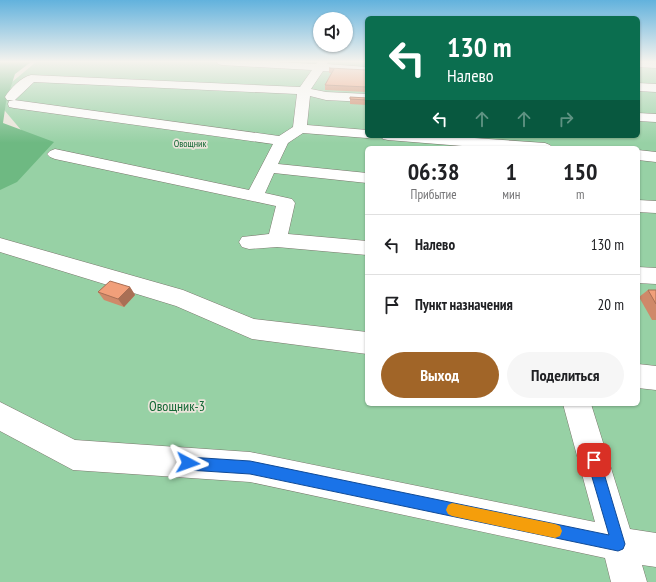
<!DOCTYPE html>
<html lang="ru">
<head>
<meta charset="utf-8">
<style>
  body { margin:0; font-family:"PT Sans Narrow",sans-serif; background:#f6f6f6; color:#202124; height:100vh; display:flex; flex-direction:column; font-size:15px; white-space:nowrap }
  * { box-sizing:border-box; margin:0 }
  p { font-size:13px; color:#757577 }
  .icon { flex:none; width:22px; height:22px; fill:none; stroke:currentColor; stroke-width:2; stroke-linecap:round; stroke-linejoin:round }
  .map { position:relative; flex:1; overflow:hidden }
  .sheet { position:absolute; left:365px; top:146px; width:275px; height:260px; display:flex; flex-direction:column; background:#fff; border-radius:6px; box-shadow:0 1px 3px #0004 }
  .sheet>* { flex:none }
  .top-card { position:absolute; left:365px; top:16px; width:275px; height:122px; border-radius:6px; box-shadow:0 1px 3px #0004; background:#0b6e4f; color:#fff; overflow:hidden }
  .controls { position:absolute; left:313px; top:12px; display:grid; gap:8px }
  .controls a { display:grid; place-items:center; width:40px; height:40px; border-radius:50%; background:#fff; box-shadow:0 1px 3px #0004; font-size:20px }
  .pin { position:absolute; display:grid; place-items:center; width:34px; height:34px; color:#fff; margin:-17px; border-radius:8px; box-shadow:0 2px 6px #0006 }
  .me { position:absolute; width:44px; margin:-22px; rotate:94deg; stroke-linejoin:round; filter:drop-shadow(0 0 3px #0008) }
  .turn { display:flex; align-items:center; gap:14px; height:84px; padding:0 16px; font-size:18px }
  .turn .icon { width:52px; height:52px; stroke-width:2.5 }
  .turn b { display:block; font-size:28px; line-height:34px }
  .lanes { display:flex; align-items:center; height:38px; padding:0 16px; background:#0003; justify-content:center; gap:20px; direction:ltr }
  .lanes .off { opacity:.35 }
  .eta { display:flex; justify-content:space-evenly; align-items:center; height:68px; text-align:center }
  .eta b { font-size:24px; font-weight:800; line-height:28px }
  .action { display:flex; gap:8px; margin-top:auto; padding:8px 16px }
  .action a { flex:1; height:46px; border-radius:24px; background:#a16528; color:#fff; font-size:16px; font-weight:800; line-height:46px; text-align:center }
  .action a+a { background:#f6f6f6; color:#202124 }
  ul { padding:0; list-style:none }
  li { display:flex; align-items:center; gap:12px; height:60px; padding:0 16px; border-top:1px solid #e0e0e0 }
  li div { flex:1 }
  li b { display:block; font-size:15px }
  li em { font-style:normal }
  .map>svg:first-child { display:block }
</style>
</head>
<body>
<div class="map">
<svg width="656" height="582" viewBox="0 0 656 582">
  <rect width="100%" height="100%" fill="#e9e4d9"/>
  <path fill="#97d1a5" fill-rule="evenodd" d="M36 62H367V136H638V62H656V582H0V170L37 149 0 105V92ZM367 148H638V404H367Z"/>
  <polygon fill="#6eb982" points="0,62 31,62 15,74 6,102 3,123 54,142 17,182 0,190"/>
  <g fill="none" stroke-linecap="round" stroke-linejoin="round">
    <g stroke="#7b776d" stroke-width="1">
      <g id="minor">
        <path d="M217 62H276L316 64 318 62H328L327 64 367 67V73L323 71 311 89 326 92 367 94V102L326 100 310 96 307 125 367 130V136H373L372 137 367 138 303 133 288 143 278 164 367 173V183L274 173 265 193 292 199 295 203 288 234 367 241V255L277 247 249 249 242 247 239 242 242 237 269 234 276 206 55 159 50 157 47 154 50 151 55 149 249 190 273 144 14 108 9 107 8 104 9 101 14 100 279 136 293 127 297 94 34 82 15 100H7L5 97C10 89 21 77 31 75L300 87 312 70 222 65 218 64Z"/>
        <polygon points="638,62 656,62 656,68 638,67"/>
        <polygon points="638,83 656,84 656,92 638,91"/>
        <polygon points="638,113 656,114 656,122 638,121"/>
        <polygon points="381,136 446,136 545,143 550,145 553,148 487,148 388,140 383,139"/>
        <polygon points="638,150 656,152 656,162 638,160"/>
        <polygon points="638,200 656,201 656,213 638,212"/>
        <polygon points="0,238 183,290 254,319 367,332 367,354 252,339 176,306 0,252"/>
        <polygon points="638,267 656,268 656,284 638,283"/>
        <polygon points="638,364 656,366 656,390 638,388"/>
        <polygon points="0,402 75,440 250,452 595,522 563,404 591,404 630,529 656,533 656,567 642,565 647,582 611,582 605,558 250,482 73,470 0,431"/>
      </g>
    </g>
    <use href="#minor" fill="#fff" fill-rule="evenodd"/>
  </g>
  <g fill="#cf8969">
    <polygon points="329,68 367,70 367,92 325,90 325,85 331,73 329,73"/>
    <polygon points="350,97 367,98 367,105 350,104"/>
    <polygon points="130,287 135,295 124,307 104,300 98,292"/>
    <polygon points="648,290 656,290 656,320 652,320 639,297"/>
  </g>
  <polygon fill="#a96f55" points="130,287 135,295 124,307 118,299"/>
  <g fill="#f19f7a" stroke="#a96f55">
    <polygon points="329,68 367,70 367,87 325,85 334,69"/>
    <polygon points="350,97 367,98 367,100 350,99"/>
    <polygon points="110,281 130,287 118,299 98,292"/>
    <polygon points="648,290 656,290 656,304"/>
  </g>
  <linearGradient id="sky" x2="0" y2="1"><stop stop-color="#62b2dd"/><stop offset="0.43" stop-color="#f5f3ee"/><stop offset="1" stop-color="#f5f3ee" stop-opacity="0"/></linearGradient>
  <rect width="656" height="143" fill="url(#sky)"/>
  <polygon fill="#1a73e8" stroke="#114b97" points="594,454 598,455 600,460 625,544 623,549 618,551 250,474 188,470 184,468 182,463 184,459 188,457 250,461 609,535 587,460 589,455"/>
  <polygon fill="#f59e0b" points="452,503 555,524 560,526 562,531 560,536 555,538 452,516 448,514 446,510 448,505"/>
  <g text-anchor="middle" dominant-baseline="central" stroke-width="3.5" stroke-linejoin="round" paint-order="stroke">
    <g font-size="10" fill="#126734" stroke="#e9e4d9">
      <text x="190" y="143">Овощник</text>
    </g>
    <g font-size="14" fill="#126734" stroke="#e9e4d9">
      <text x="177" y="406">Овощник-3</text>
    </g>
  </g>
</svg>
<div class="controls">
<a><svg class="icon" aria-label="sound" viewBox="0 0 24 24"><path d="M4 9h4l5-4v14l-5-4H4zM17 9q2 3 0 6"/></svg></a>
</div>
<div class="pin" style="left:594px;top:460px;background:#d93025"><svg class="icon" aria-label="arrive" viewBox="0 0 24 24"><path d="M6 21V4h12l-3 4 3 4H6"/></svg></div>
<svg class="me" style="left:188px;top:463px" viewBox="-20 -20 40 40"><path d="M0-17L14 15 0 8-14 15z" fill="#1a73e8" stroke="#fff" stroke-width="4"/></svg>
<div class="top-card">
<div class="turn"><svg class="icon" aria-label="left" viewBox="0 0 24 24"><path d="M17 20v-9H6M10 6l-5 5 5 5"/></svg><div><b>130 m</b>Налево</div></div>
<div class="lanes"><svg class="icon" aria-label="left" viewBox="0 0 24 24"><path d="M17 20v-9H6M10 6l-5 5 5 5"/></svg><svg class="icon off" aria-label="ahead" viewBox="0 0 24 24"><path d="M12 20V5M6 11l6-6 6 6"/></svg><svg class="icon off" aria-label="ahead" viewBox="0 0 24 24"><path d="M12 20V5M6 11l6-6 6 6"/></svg><svg class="icon off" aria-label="right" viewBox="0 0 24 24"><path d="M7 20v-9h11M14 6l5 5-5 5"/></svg></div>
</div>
<section class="sheet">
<div class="eta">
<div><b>06:38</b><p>Прибытие</p></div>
<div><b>1</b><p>мин</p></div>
<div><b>150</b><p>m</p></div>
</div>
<ul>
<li><svg class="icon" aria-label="left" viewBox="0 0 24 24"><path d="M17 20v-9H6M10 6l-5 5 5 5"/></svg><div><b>Налево</b></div><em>130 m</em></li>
<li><svg class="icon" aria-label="arrive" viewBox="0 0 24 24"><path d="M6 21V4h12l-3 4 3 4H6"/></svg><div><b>Пункт назначения</b></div><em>20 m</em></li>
</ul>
<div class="action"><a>Выход</a><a>Поделиться</a></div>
</section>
</div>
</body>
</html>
